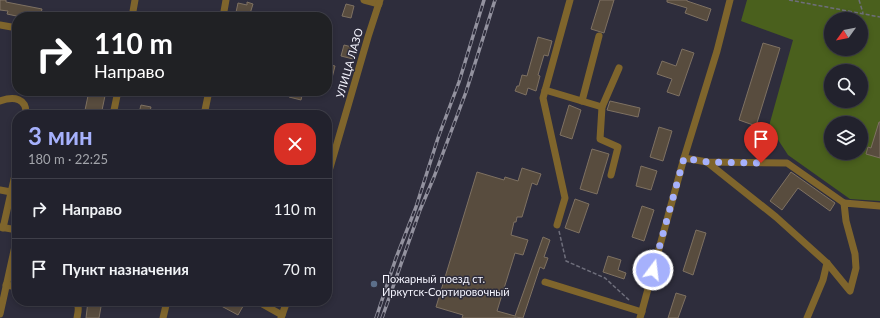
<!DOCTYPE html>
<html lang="ru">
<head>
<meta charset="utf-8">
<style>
  body { margin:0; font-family:Lato,sans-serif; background:#2e2f39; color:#f1f3f6; height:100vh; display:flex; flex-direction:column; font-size:15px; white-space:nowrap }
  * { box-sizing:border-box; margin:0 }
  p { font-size:13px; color:#a2a4aa }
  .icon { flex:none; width:22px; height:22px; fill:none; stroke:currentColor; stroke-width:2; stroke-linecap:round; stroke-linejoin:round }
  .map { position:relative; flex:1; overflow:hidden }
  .sheet { position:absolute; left:12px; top:110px; width:320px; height:196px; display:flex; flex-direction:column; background:#22222d; border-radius:16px; box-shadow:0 2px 6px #0003,0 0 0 1px #3f3f49 }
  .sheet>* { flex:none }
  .guide { position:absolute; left:12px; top:12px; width:320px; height:84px; border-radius:16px; box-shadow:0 2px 6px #0003,0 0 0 1px #3f3f49; background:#202124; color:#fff; overflow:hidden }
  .needle { width:26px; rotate:237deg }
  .fabs { position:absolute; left:824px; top:12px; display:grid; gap:8px }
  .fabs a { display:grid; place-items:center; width:44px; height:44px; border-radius:50%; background:#22222d; box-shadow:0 2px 6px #0003,0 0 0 1px #3f3f49; font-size:20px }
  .pin { position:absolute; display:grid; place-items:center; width:34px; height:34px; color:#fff; margin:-41px -17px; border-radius:50% 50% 50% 0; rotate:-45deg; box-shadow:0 0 4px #0007 }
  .pin .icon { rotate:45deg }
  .me { position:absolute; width:44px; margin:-22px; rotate:15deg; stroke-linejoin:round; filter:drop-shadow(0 0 3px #0008) }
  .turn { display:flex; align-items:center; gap:14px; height:84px; padding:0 16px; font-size:18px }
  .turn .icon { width:52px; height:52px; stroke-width:2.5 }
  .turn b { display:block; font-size:28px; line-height:34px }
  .round { display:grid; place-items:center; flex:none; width:42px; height:42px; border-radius:16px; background:#2e2f39 }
  .head { display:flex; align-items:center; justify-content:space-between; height:68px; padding:0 16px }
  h1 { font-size:24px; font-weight:700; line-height:30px; color:#a6b1fc }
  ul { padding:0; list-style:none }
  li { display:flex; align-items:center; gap:12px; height:60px; padding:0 16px; border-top:1px solid #3f3f49 }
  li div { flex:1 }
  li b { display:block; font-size:15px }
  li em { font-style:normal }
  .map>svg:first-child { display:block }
</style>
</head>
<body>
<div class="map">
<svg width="880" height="318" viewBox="0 0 880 318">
  <rect width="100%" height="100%" fill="#2e2d3c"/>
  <path fill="#4a601d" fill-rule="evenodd" d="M747 0H880V201L850 199 788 155 769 126 793 40 741 21ZM831 19H861V49H831ZM831 71H861V101H831ZM831 123H861V153H831Z"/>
  <g fill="#584c3e" stroke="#7e7162">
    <polygon points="0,0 6,0 6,2 42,9 40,17 21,17 7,14 8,11 0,10"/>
    <polygon points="600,0 614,0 604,33 591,29"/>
    <polygon points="667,0 687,0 687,1 711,9 707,21 685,13 687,8 667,2"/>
    <polygon points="247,2 253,4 249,17 235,17 238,3 247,5"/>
    <polygon points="346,4 354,6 351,18 342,16"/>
    <polygon points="538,37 552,41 548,56 544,55 538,75 540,76 536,91 528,88 526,95 515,91 517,86 519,86 522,75 527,76"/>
    <polygon points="763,43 780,48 756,126 739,120"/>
    <polygon points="344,45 356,48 353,59 341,56"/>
    <polygon points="682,49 694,53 679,96 667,92 672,79 657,74 662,61 676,66"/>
    <polygon points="327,64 335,66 332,78 327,77"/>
    <polygon points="89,91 106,91 101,115 84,115"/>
    <polygon points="290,91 303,91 301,100 289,97"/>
    <polygon points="610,101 640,108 638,117 607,110"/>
    <polygon points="141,105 151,107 149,115 139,113"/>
    <polygon points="569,105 581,110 572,139 560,135"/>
    <polygon points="879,122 880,122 880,158 866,154 868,147 871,148"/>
    <polygon points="659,127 672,131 663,161 650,157"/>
    <polygon points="592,149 609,154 597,194 580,189"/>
    <polygon points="641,166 657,171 651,190 636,186"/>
    <polygon points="522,168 541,174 537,185 532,183 522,217 517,217 516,222 514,222 511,235 528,240 523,255 515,253 497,311 515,316 543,237 550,240 544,257 548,258 544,269 540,267 523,318 515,317 515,318 462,318 463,315 436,307 477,172 504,180 505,177 518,181"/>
    <polygon points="791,172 835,203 830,211 798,188 782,210 770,201"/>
    <polygon points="575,199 589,204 579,233 565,228"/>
    <polygon points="642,206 654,210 644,241 632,237"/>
    <polygon points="696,230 706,233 693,275 683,271"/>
    <polygon points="608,256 621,260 618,270 626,273 624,279 603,272"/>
    <polygon points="676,293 686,296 678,318 668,318"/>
    <polygon points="88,301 102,301 99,318 86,318"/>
    <polygon points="212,301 246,301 238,315"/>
  </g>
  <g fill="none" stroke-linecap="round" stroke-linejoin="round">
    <g stroke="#6e6e7b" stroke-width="1.5" stroke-dasharray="4 2" stroke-linecap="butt">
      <polyline points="789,0 880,17"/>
      <polyline points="859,0 863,13"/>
      <polyline points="559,231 566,261 605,278 629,300"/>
    </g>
    <g stroke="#7f652c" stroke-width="7">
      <polyline points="364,0 379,4"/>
      <polyline points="132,17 135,0"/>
      <polyline points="223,17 226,0"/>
      <polyline points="0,25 17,28"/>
      <polyline points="545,90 602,107"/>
      <path d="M0 101C14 96 27 98 26 115"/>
      <polyline points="582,101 599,36"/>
      <polyline points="113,115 118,91"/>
      <polyline points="204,115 209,91"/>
      <polyline points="684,158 707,162 787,163 844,203"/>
      <polyline points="707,162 776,217 827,263 850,291 856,268 855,254 846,221 844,203 880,206"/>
      <polyline points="611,175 618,147 600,139 602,107 619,68"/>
      <polyline points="327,178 368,37 380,0"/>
      <polyline points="0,190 11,192"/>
      <polyline points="557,225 565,198 543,98 570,0"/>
      <polyline points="0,227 17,230"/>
      <polyline points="3,228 17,166"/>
      <polyline points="545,282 642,312"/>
      <polyline points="6,285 17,287"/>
      <path d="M75 301C80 306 78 312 77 318"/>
      <polyline points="257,301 282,315"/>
      <polyline points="0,314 17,237"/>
      <polyline points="163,318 167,301"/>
      <polyline points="281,318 287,301"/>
      <polyline points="640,318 684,158 717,51 730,0"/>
      <polyline points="807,318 823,280 827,263"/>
    </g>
    <g stroke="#93929f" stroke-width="3.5">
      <g id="rail">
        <polyline points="376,318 396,258 416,207 438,138 459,82 484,0"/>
        <polyline points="382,318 420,210 434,177 466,92 495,0"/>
      </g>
    </g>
    <use href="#rail" stroke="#2e2d3c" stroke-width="2" stroke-dasharray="6" stroke-linecap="butt"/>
  </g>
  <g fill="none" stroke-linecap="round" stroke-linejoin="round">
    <polyline stroke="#a6b1fc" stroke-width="7" stroke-dasharray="0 12.6" points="653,270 684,158 707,162 761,163"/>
  </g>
  <circle fill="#5c6f8a" stroke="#2e2d3c" stroke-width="1.5" cx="374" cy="284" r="4"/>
  <g text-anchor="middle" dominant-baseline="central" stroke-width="3" stroke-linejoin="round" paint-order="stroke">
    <g font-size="11" fill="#f4f4fe" stroke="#2e2d3c">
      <text transform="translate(349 63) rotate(-74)">УЛИЦА ЛАЗО</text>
    </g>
    <g font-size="11" fill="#f4f4fe" stroke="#2e2d3c" text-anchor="start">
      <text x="382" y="278">Пожарный поезд ст.<tspan x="382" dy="13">Иркутск-Сортировочный</tspan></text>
    </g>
  </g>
</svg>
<div class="fabs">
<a><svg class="needle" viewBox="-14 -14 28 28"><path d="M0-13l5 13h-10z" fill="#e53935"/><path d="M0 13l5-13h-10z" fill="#a2a4aa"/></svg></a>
<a><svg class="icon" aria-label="search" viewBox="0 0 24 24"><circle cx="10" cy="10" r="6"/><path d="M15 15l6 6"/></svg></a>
<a><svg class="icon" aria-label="layers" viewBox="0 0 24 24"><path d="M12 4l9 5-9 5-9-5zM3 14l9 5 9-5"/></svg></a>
</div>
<div class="pin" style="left:761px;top:163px;background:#d93025"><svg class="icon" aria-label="arrive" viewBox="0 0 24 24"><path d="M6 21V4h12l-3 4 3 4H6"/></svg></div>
<svg class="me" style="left:653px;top:270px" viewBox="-20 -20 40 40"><circle r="17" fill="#a6b1fc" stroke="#fff" stroke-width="3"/><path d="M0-11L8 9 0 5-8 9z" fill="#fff"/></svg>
<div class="guide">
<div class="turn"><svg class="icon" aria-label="right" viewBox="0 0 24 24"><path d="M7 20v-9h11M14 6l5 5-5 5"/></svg><div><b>110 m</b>Направо</div></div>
</div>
<section class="sheet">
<div class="head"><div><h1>3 мин</h1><p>180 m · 22:25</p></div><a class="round" style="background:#d93025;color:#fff"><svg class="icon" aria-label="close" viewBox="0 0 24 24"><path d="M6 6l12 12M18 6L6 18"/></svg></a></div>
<ul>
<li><svg class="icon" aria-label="right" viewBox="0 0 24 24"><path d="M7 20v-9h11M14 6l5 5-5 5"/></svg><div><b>Направо</b></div><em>110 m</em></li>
<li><svg class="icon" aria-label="arrive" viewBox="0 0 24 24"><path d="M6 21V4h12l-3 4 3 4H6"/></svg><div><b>Пункт назначения</b></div><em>70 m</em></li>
</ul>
</section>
</div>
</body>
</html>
